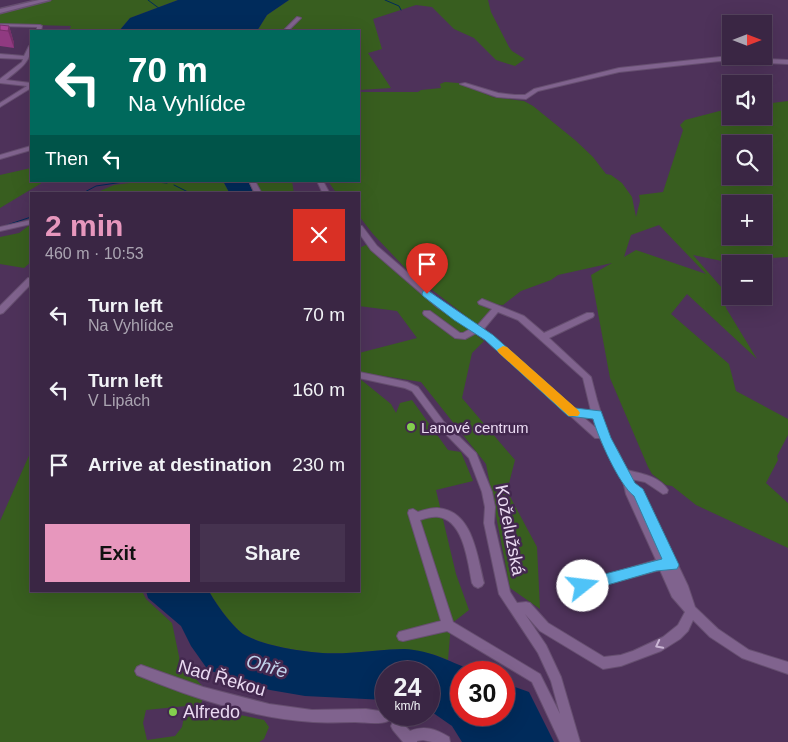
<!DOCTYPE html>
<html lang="en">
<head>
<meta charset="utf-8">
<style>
  body { margin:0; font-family:Helvetica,sans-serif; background:#45324f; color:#f1f3f6; height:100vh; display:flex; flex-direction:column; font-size:19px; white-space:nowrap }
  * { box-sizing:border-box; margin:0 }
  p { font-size:16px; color:#aba5b2 }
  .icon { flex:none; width:28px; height:28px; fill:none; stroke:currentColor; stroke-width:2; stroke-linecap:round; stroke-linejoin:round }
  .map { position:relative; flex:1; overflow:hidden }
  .panel { position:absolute; left:30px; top:192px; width:330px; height:400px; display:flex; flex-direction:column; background:#3a2644; border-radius:0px; box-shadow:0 5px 20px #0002,0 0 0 1px #54435d }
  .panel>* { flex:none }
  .hud { position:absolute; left:30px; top:30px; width:330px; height:152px; border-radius:0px; box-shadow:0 5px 20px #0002,0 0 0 1px #54435d; background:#00695c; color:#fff; overflow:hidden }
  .needle { width:32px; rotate:90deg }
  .controls { position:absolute; left:722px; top:15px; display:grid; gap:10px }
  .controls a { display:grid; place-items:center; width:50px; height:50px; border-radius:0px; background:#3a2644; box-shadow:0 5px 20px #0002,0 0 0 1px #54435d; font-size:25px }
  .speed { position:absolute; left:375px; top:661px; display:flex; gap:10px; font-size:25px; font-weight:700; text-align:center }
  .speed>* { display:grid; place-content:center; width:65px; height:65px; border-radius:50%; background:#3a2644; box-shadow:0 5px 20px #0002,0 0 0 1px #54435d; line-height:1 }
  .speed small { font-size:12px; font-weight:400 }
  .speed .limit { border:8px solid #d22; background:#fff; color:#111 }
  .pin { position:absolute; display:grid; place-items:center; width:42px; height:42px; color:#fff; margin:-51px -21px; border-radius:50% 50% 50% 0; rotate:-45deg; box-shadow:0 0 5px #0007 }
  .pin .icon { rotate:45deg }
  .me { position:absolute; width:55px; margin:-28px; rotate:74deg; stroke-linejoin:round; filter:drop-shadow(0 0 4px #0008) }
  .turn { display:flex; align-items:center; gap:18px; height:105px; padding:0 15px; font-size:22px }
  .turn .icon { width:65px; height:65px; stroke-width:2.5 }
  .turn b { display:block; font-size:35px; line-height:42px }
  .then { display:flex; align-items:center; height:48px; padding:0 15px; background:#0003; gap:10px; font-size:19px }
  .round { display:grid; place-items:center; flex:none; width:52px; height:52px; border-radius:0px; background:#45324f }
  .summary { display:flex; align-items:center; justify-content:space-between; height:85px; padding:0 15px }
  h1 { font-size:30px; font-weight:800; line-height:38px; color:#e797bd }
  .primary-button { display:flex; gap:10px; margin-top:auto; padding:10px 15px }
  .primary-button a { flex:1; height:58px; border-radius:0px; background:#e797bd; color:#111; font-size:20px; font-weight:800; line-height:58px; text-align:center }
  .primary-button a+a { background:#45324f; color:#f1f3f6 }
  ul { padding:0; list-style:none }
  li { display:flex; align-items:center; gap:15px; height:75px; padding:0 15px }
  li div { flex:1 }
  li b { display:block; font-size:19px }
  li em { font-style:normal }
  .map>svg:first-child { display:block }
</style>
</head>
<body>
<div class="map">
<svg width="788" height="742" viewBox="0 0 788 742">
  <rect width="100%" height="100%" fill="#4e325a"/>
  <g fill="#385e1f" fill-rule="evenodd">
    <polygon points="53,0 178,0 130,18 119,31 69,31 71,26 0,24 0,12"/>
    <polygon points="289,0 488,0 491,12 509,47 512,51 525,59 515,66 496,60 474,38 454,29 432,7 416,5 373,19 382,49 368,53 391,88 359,90 359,31 257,31 267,15"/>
    <path d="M445 82 458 83 493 97 524 101 533 106 575 140 593 157 606 174 611 175 622 183 632 197 636 217 640 201 639 195 663 192 683 130 680 125 685 120 731 108V116H764V104L788 101V257L722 261 693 255 722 288 726 308 757 359 687 294 671 314 729 364 736 391 788 419V435L777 456 778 460 766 483 788 503V548L696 505 672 486 666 485 652 474 648 467 610 378 591 275 612 263 558 275 551 280 521 291 503 305 492 304 489 307 491 310 480 324 475 323 409 272 373 234 359 216V194H337L328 181H359V92H418L421 90 441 88 440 84ZM731 144H764V176H731ZM731 204H764V236H731ZM659 225 706 274 636 250 624 257 631 235Z"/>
    <polygon points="31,168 31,181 45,181 0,208 0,175"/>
    <polygon points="146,181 223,181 230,194 93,194 114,185"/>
    <polygon points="248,181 292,181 294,194 254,194"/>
    <polygon points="31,224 31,262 24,268 0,264 0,237 19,233"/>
    <polygon points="370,243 399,275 484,341 472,353 462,398 515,460 507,491 537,547 540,609 510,588 486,464 421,382 359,372 359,353 417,338 397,311 359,306 359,248"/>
    <path d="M359 378 391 404 396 413 400 403 412 400 448 450 461 452 473 481 436 490 456 574 469 610 451 624 448 660C412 644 385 651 347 653 320 655 269 648 245 635 234 629 215 603 209 591H359Z"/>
    <path d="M31 451V591H142L146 599 172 623 180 661 204 688 201 707 264 720 269 727 264 739 259 742H0V521ZM186 706 182 727 175 736 147 740 143 723 146 710Z"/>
  </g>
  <g fill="#002b5b">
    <polygon points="178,0 289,0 267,15 257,31 119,31 130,18"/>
    <polygon points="223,181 248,181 254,194 230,194"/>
    <path d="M146 591H209C215 603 234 629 245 635 269 648 320 655 347 653 366 652 385 649 404 649 431 650 452 663 477 672H461V715H504V683L529 692 554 742H462L452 726 429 710V672H386V700L305 696 270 690 208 670 191 646 181 626 148 598Z"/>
  </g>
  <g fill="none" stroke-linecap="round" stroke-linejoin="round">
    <g stroke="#002b5b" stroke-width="1">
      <polyline points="148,0 160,9"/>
      <polyline points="385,0 399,6 401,10"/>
      <polyline points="145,181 167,183"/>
      <polyline points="174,185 192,194"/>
      <polyline points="81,194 96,186 130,181"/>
      <polyline points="7,225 31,217"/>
    </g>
    <g stroke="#664f70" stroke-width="2">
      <g id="minor">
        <polygon points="297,17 301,18 288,31 283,31"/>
        <polygon points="0,24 40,25 42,26 41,31 37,31 37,27 0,26"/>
        <path d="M29 46H31C31 63 18 70 6 80L31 83V88L0 107V103L27 86 0 83V79L22 62 23 59 0 58V54L24 56Z"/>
        <polygon points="720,57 788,60 788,64 720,61 619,72 538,91 526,99 497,97 460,84 465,83 498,93 515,95 525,95 534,89 619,68"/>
        <polygon points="31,146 31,150 0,159 0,155"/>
        <polygon points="249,181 255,181 262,194 255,194"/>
        <polygon points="317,181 323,181 330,194 323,194"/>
        <polygon points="31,220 31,224 0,231 0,227"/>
        <path d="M359 226H362L377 246 443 303 477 326 492 309 479 304 478 302 482 299 524 316 544 333 587 313H593L594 315 593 317 549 338 591 377 597 400 609 439 617 450 627 470C642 474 659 476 668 490L667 493 663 494 645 482 631 479 634 483 644 493 688 586 695 607 718 629 749 650 788 662V674L742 658 710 637 693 620 688 631 680 639 661 651 621 666 603 669 540 631 525 614 546 645 561 677 580 742H560L532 682 447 631 403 641 399 640 397 636 399 632 441 621 408 513 409 510 413 509 418 512C424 510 431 508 437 508 473 510 477 556 484 583L482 586 478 588 474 586 472 583C468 563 464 521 439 517 433 516 426 518 420 520L453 622 540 674 560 714 551 681 538 653 499 594 484 523 485 507 482 492 469 458 438 426 412 391 405 388 359 378V372L407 382 418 387 444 422 476 453 492 492 495 507 494 523 510 592 517 603 526 602 530 603 548 623 604 657 621 655 633 651 663 637 678 625 685 612 672 597 660 570 583 591 579 589 577 586 579 583 656 560 626 494C623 473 608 457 600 438H595L486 340 476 333 465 339 455 338 424 315 423 313 424 311H430L460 333H463L470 329 437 307 371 250 359 233ZM498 312 518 320 583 378 591 411 575 409 492 336 483 330ZM583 417 593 418 596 428Z"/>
        <polygon points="28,278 31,278 31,284 3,313 0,314 0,306"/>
        <path d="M141 665 203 687 269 704 312 710 366 709 386 712V715H389L390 717 388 721C379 725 365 722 355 722 341 722 327 723 313 722 252 718 193 698 137 675L135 671 137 667Z"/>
        <path d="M397 720 401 722 410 731C425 725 435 729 449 737L450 742H432L423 740 417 741V742H403L393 730 391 726 393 722Z"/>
      </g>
    </g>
    <g stroke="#664f70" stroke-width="3">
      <polygon id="secondary" points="39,0 50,0 0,13 0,9"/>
    </g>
    <use href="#minor" fill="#80638e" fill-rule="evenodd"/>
    <use href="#secondary" fill="#80638e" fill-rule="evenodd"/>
  </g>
  <polygon fill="#903a81" points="0,25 9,26 14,43 14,48 0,46"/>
  <polygon fill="#753069" points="9,26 14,43 14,48 8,31"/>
  <polygon fill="#a74496" stroke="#753069" points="0,25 9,26 8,31 0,30"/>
  <defs><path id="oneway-chevron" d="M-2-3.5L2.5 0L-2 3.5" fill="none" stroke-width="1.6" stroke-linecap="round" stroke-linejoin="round" transform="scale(1.25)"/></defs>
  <use stroke="#cab6d4" href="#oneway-chevron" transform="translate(659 645) rotate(153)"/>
  <path fill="#4fc3f7" stroke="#337fa1" d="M427 290 493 335 575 408 601 411 611 438 635 483 643 489 679 565 677 569 656 571 583 592 578 591 575 586 578 581 662 559 634 496C619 485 598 437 593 419L568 416 485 340 454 320 423 296 422 294 423 291Z"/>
  <polygon fill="#f59e0b" points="503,346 507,347 578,410 580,413 578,416 569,416 499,353 497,350"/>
  <g fill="#83d04e" stroke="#43284f" stroke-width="2">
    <circle cx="411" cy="427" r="5"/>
    <circle cx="173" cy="712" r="5"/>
  </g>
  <g text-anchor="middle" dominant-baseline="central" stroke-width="5" stroke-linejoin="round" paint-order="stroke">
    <g font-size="15" fill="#eadaf2" stroke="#43284f" text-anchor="start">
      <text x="421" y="427">Lanové centrum</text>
    </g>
    <g font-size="18" fill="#eadaf2" stroke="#43284f">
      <text transform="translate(510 530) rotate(79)">Koželužská</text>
      <text transform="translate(222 678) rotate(16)">Nad Řekou</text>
    </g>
    <g font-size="18" fill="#eadaf2" stroke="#43284f" text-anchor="start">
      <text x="183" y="712">Alfredo</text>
    </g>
    <g font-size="19" font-style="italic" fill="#c0d2ea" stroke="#43284f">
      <text transform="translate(267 666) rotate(16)">Ohře</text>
    </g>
  </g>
</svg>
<div class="controls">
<a><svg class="needle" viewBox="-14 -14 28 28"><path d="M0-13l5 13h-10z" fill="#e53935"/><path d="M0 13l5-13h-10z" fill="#aba5b2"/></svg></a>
<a><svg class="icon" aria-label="sound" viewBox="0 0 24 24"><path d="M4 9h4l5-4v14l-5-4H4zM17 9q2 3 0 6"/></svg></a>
<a><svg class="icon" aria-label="search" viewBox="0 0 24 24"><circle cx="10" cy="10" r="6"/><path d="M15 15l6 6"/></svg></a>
<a>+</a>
<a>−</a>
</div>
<div class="speed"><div>24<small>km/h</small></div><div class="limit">30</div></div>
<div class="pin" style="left:427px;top:294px;background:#d93025"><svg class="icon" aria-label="arrive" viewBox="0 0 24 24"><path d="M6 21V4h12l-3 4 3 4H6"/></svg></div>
<svg class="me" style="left:583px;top:586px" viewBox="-20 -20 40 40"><circle r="19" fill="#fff"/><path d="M0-13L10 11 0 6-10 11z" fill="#4fc3f7"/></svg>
<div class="hud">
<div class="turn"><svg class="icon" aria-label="left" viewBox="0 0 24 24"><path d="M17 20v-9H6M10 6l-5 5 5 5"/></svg><div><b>70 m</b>Na Vyhlídce</div></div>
<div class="then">Then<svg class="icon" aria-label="left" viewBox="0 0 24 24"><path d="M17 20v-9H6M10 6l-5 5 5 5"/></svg></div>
</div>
<section class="panel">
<div class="summary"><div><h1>2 min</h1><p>460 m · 10:53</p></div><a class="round" style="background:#d93025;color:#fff"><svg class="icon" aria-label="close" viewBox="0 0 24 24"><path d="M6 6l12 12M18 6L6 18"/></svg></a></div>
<ul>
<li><svg class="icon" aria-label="left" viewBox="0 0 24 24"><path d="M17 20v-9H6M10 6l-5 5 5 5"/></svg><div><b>Turn left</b><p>Na Vyhlídce</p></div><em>70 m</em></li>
<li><svg class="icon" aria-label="left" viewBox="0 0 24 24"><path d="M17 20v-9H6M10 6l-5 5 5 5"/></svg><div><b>Turn left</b><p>V Lipách</p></div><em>160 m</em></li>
<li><svg class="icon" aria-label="arrive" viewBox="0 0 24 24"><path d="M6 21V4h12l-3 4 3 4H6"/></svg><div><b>Arrive at destination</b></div><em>230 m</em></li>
</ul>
<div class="primary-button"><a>Exit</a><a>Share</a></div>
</section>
</div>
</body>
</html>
